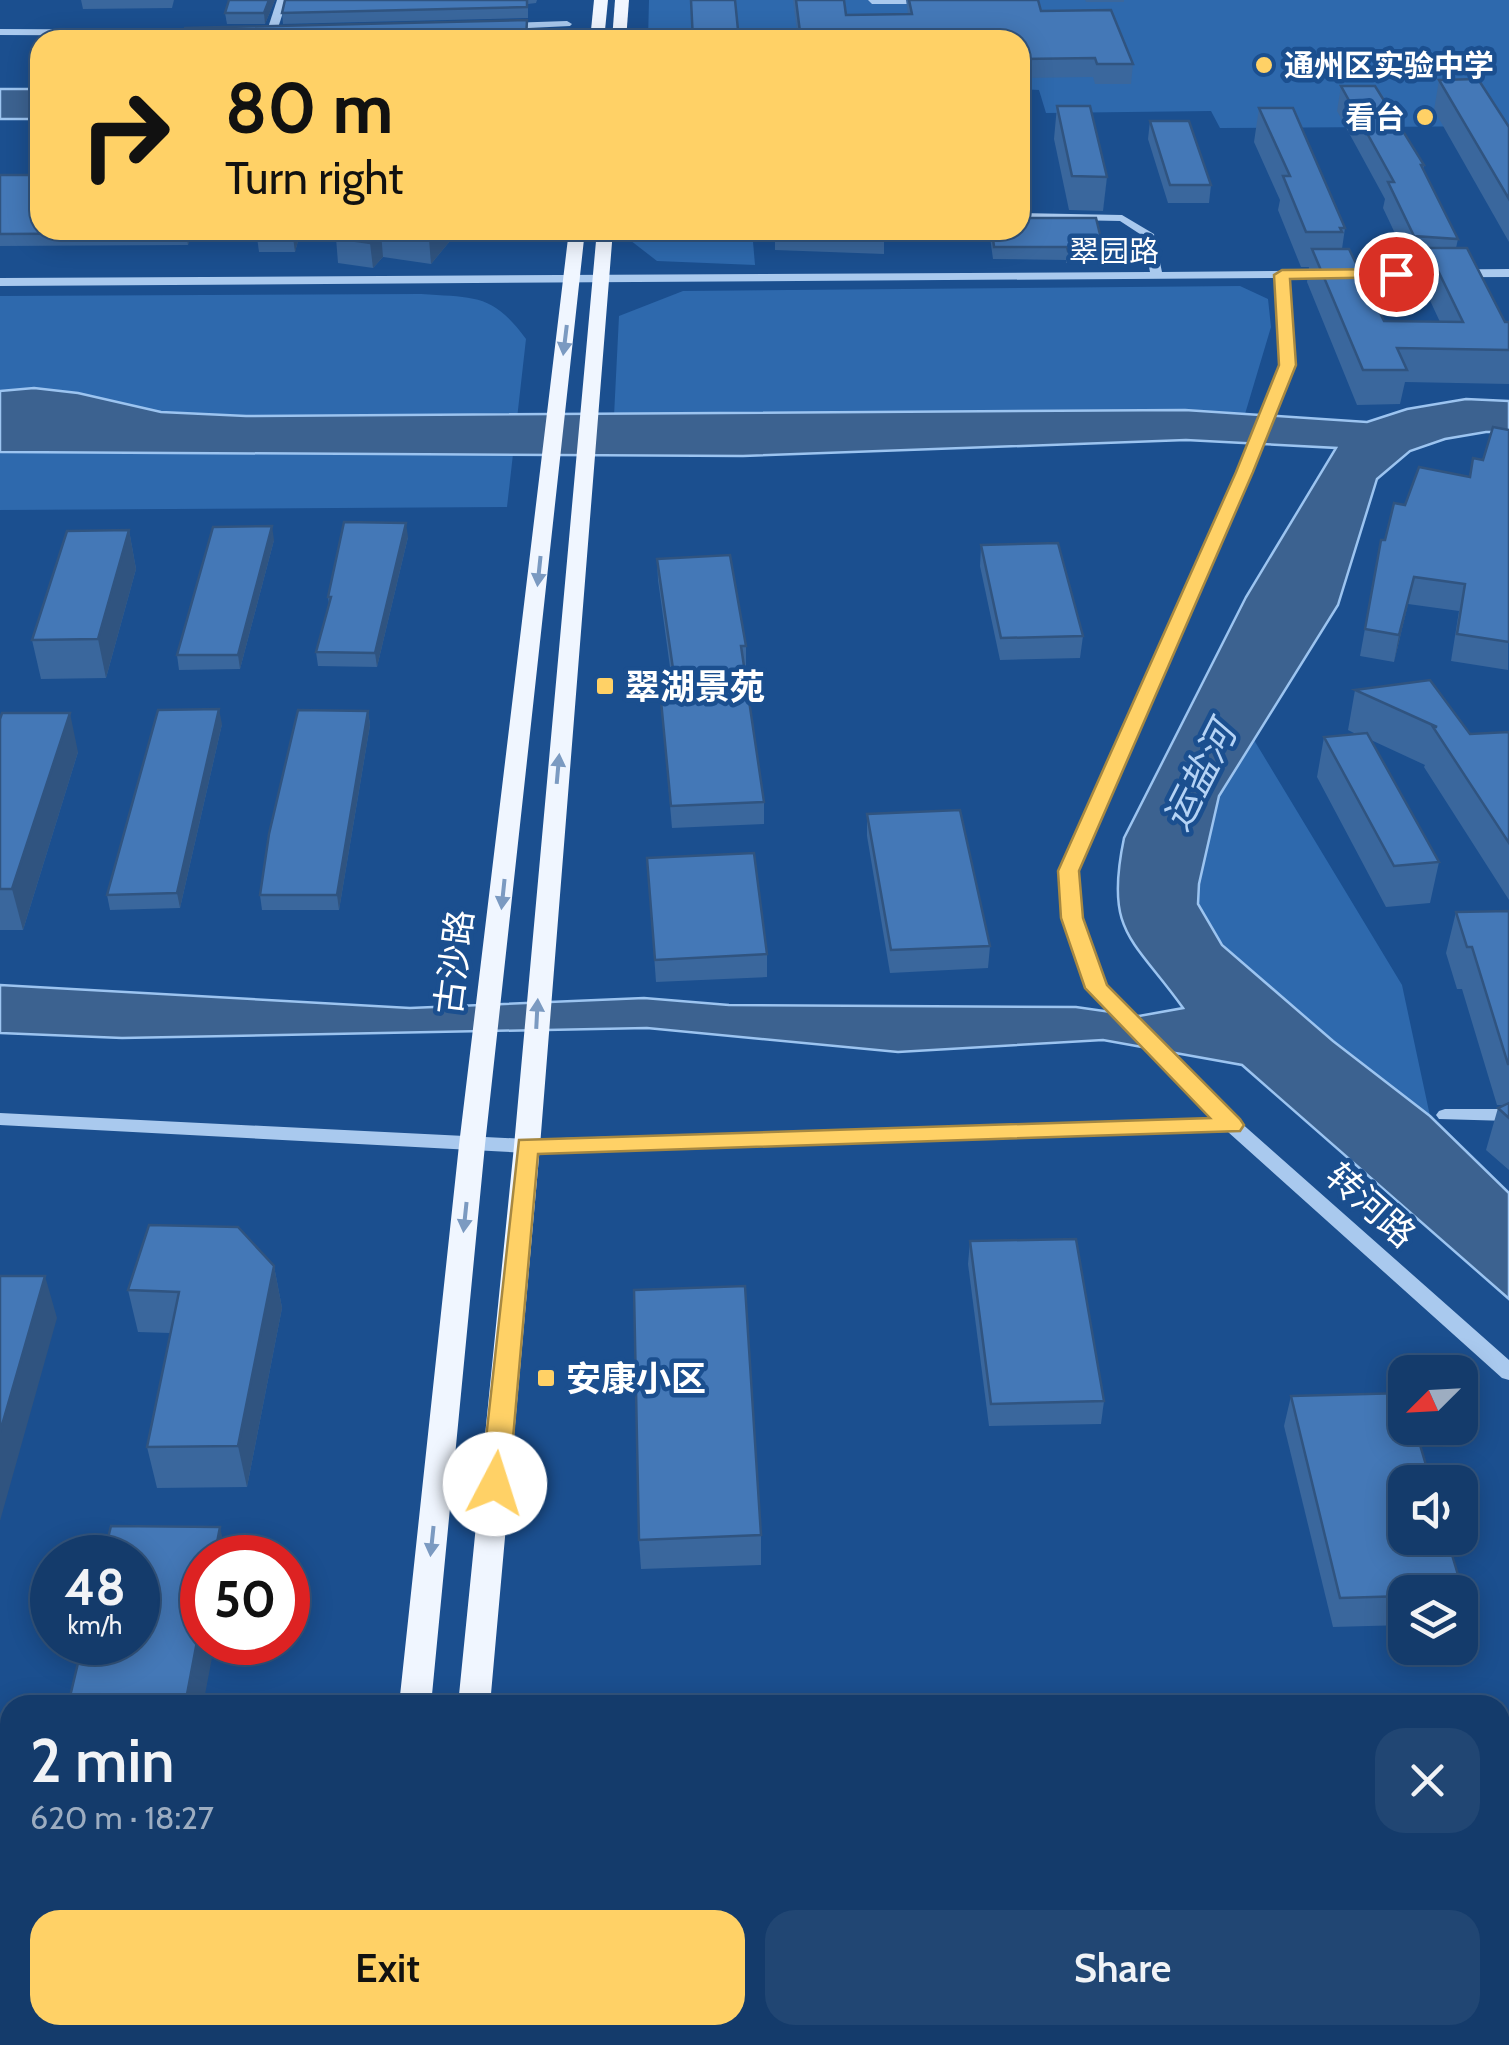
<!DOCTYPE html>
<html lang="en">
<head>
<meta charset="utf-8">
<style>
  body { margin:0; font-family:Cabin,"Noto Sans SC",sans-serif; background:#214673; color:#f1f3f6; height:100vh; display:flex; flex-direction:column; font-size:38px; white-space:nowrap }
  * { box-sizing:border-box; margin:0 }
  p { font-size:32px; color:#9dadc1 }
  .icon { flex:none; width:55px; height:55px; fill:none; stroke:currentColor; stroke-width:2; stroke-linecap:round; stroke-linejoin:round }
  .map { position:relative; flex:1; overflow:hidden }
  .details { position:absolute; left:0px; top:1695px; width:1510px; height:350px; display:flex; flex-direction:column; background:#143b6b; border-radius:30px 30px 0 0; box-shadow:0 5px 25px #0003,0 0 0 2px #33557e }
  .details>* { flex:none }
  .guide { position:absolute; left:30px; top:30px; width:1000px; height:210px; border-radius:30px; box-shadow:0 5px 25px #0003,0 0 0 2px #33557e; background:#ffd166; color:#111; overflow:hidden }
  .needle { width:65px; rotate:246deg }
  .controls { position:absolute; left:1388px; top:1355px; display:grid; gap:20px }
  .controls a { display:grid; place-items:center; width:90px; height:90px; border-radius:20px; background:#143b6b; box-shadow:0 5px 25px #0003,0 0 0 2px #33557e; font-size:50px }
  .speed { position:absolute; left:30px; top:1535px; display:flex; gap:20px; font-size:50px; font-weight:700; text-align:center }
  .speed>* { display:grid; place-content:center; width:130px; height:130px; border-radius:50%; background:#143b6b; box-shadow:0 5px 25px #0003,0 0 0 2px #33557e; line-height:1 }
  .speed small { font-size:25px; font-weight:400 }
  .speed .limit { border:15px solid #d22; background:#fff; color:#111 }
  .pin { position:absolute; display:grid; place-items:center; width:85px; height:85px; color:#fff; margin:-42px; border:5px solid #fff; border-radius:50%; box-shadow:0 2px 10px #0007 }
  .me { position:absolute; width:110px; margin:-55px; rotate:5deg; stroke-linejoin:round; filter:drop-shadow(0 0 8px #0008) }
  .turn { display:flex; align-items:center; gap:35px; height:210px; padding:0 30px; font-size:45px }
  .turn .icon { width:130px; height:130px; stroke-width:2.5 }
  .turn b { display:block; font-size:70px; line-height:85px }
  .round { display:grid; place-items:center; flex:none; width:105px; height:105px; border-radius:30px; background:#214673 }
  .overview { display:flex; align-items:center; justify-content:space-between; height:170px; padding:0 30px }
  h1 { font-size:60px; font-weight:600; line-height:75px }
  .button { display:flex; gap:20px; margin-top:auto; padding:20px 30px }
  .button a { flex:1; height:115px; border-radius:30px; background:#ffd166; color:#111; font-size:40px; font-weight:600; line-height:115px; text-align:center }
  .button a+a { background:#214673; color:#f1f3f6 }
  .map>svg:first-child { display:block }
</style>
</head>
<body>
<div class="map">
<svg width="1509" height="2045" viewBox="0 0 1509 2045">
  <rect width="100%" height="100%" fill="#1b4f8f"/>
  <g fill="#2e69ad">
    <polygon points="649,0 1509,0 1509,126 1220,128 1211,111 1046,113 1039,90 1020,89 1020,40 648,40"/>
    <polygon points="626,230 752,230 755,265 657,261 626,237"/>
    <polygon points="1240,286 1268,299 1271,327 1245,414 1185,410 614,416 619,316 683,291"/>
    <path d="M421 294C475 298 492 293 526 339L507 507 0 510V296Z"/>
    <path d="M1254 740 1402 985 1430 1116C1379 1077 1214 959 1198 905 1193 885 1211 819 1218 799 1225 779 1242 758 1254 740Z"/>
  </g>
  <g fill="#3c6290" stroke="#9cc4f0" stroke-width="2.5">
    <rect x="0" y="89" width="40" height="30"/>
    <path d="M34 388 78 393 161 412 246 416 1185 410 1367 422 1407 409 1466 399 1509 401V432H1486L1445 439 1410 451 1377 479 1338 605 1219 796 1199 884 1198 904 1222 945 1333 1041 1430 1116 1509 1193V1299L1242 1065 1103 1040 898 1052 647 1028 122 1038 0 1033V985L410 1008 644 998 729 1005 1076 1007 1139 1016 1183 1008C1133 938 1104 933 1124 838L1246 597 1336 448 1186 440 743 456 0 452V391Z"/>
  </g>
  <g fill="none" stroke-linecap="round" stroke-linejoin="round">
    <g fill="#a9c9ee" fill-rule="evenodd">
      <polygon points="277,0 287,0 277,31 272,34 267,31"/>
      <polygon points="868,0 934,0 935,1 930,4 872,4"/>
      <polygon points="567,21 572,24 570,26 508,29 503,26 508,23"/>
      <polygon points="0,29 207,30 212,33 207,36 0,35"/>
      <polygon points="1020,213 1122,215 1154,234 1162,272 1509,269 1509,277 1288,278 1293,365 1252,472 1076,871 1080,918 1104,986 1196,1083 1509,1360 1509,1380 1502,1378 1228,1132 527,1153 0,1125 0,1113 527,1139 1214,1119 1184,1091 1087,988 1064,918 1060,871 1238,472 1281,365 1276,278 0,286 0,278 1150,272 1143,236 1120,221 1020,219"/>
      <polygon points="1445,1109 1509,1109 1509,1121 1439,1119 1436,1115 1439,1111"/>
    </g>
    <g fill="#f0f6ff" fill-rule="evenodd">
      <polygon points="594,0 608,0 604,40 590,40"/>
      <polygon points="615,0 629,0 626,40 612,40"/>
      <polygon points="569,230 585,230 485,1145 431,1705 399,1705 459,1145"/>
      <polygon points="597,230 613,230 540,1146 490,1705 458,1705 514,1146"/>
      <polygon points="364,2035 400,2035 399,2045 363,2045"/>
      <polygon points="424,2035 460,2035 459,2045 423,2045"/>
    </g>
  </g>
  <g fill="#3a679d">
    <polygon points="81,0 174,0 172,8 83,9"/>
    <polygon points="275,0 265,24 227,24 225,13"/>
    <polygon points="285,0 537,0 536,3 528,4 528,18 283,24 282,13"/>
    <polygon points="793,0 844,0 846,15 908,14 906,0 1038,0 1041,11 1133,64 1131,84 1095,84 1093,77 1023,78 1023,85 1020,85 1020,40 798,40"/>
    <polygon points="1085,0 1124,0 1124,2 1086,2"/>
    <polygon points="1439,80 1509,127 1509,242 1434,110"/>
    <polygon points="1341,86 1424,165 1423,170 1458,239 1456,248 1505,322 1509,322 1509,384 1405,382 1400,404 1357,405 1307,282 1309,267 1301,267 1278,210 1280,200 1254,142 1259,108 1345,228 1342,249 1384,321 1440,322 1421,281 1424,264 1409,263 1383,208 1385,199 1337,111"/>
    <polygon points="1057,106 1107,177 1103,211 1069,210 1054,139"/>
    <polygon points="1150,121 1211,185 1209,203 1168,203 1148,139"/>
    <polygon points="0,175 192,230 188,245 0,246"/>
    <polygon points="256,230 301,230 295,252 259,252"/>
    <polygon points="343,230 459,230 431,264 383,257 373,268 338,263 336,238"/>
    <polygon points="775,230 884,230 884,254 775,250"/>
    <polygon points="989,230 1020,230 1104,251 1102,264 1066,263 1066,260 993,259"/>
    <polygon points="1509,430 1508,670 1451,661 1459,611 1408,604 1394,662 1360,656 1381,540 1385,540 1405,505 1469,477 1473,458 1483,460"/>
    <polygon points="129,530 136,569 106,678 41,679 32,640"/>
    <polygon points="408,537 377,667 318,666 316,652 329,604 328,597"/>
    <polygon points="274,540 240,669 179,670 177,655"/>
    <polygon points="981,545 1083,636 1080,658 1000,660 980,566"/>
    <polygon points="657,559 746,646 746,667 744,667 764,802 764,824 672,828 660,690 673,689 658,580"/>
    <polygon points="1355,690 1470,734 1509,732 1509,900 1424,767 1425,765 1371,740 1439,862 1430,903 1386,907 1317,777 1324,737 1356,734 1348,730"/>
    <polygon points="368,711 370,725 339,910 262,910 260,895"/>
    <polygon points="0,719 78,752 23,930 0,930"/>
    <polygon points="222,724 180,908 110,910 107,895"/>
    <polygon points="867,814 990,946 988,968 890,973 867,836"/>
    <polygon points="647,858 767,954 767,977 656,982"/>
    <polygon points="1509,911 1509,1170 1486,1150 1498,1108 1504,1105 1497,1105 1462,989 1457,989 1446,953 1456,912"/>
    <polygon points="970,1241 1104,1401 1101,1424 989,1426 968,1264"/>
    <polygon points="274,1266 282,1308 247,1487 157,1488 147,1447 170,1333 138,1332 128,1290"/>
    <polygon points="1291,1396 1405,1592 1405,1625 1333,1627 1284,1426"/>
    <polygon points="761,1535 761,1565 641,1569 639,1540"/>
    <polygon points="622,2035 759,2035 759,2045 623,2045"/>
    <polygon points="1028,2035 1173,2035 1174,2045 1030,2045"/>
    <polygon points="1405,2035 1500,2035 1509,2045 1408,2045"/>
  </g>
  <g fill="#305480">
    <polygon points="269,0 275,0 265,24 264,13"/>
    <polygon points="187,230 192,230 188,245 186,233"/>
    <polygon points="292,230 301,230 295,252"/>
    <polygon points="436,230 459,230 431,264 429,239"/>
    <polygon points="381,232 383,257 373,268 370,243"/>
    <polygon points="406,523 408,537 377,667 375,653"/>
    <polygon points="272,526 274,540 240,669 238,655"/>
    <polygon points="129,530 136,569 106,678 98,639"/>
    <polygon points="1414,577 1408,604 1394,662 1399,635"/>
    <polygon points="219,709 222,724 180,908 177,893"/>
    <polygon points="368,711 370,725 339,910 337,895"/>
    <polygon points="70,713 78,752 23,930 12,889"/>
    <polygon points="274,1266 282,1308 247,1487 238,1446"/>
    <polygon points="45,1276 57,1318 0,1521 0,1432"/>
    <polygon points="220,1527 227,1558 214,1558"/>
    <polygon points="202,1615 202,1642 215,1642 203,1705 185,1705"/>
  </g>
  <g fill="#4478b7" stroke="#305480" stroke-width="2.5">
    <polygon points="229,0 269,0 264,13 225,13"/>
    <polygon points="285,0 527,0 527,7 282,13"/>
    <polygon points="691,0 735,0 739,40 693,40"/>
    <polygon points="796,0 844,0 846,15 912,14 909,0 1038,0 1041,11 1111,10 1133,64 1097,64 1095,58 1022,59 1024,65 1020,65 1020,40 801,40"/>
    <polygon points="527,20 526,40 181,40 185,28"/>
    <polygon points="1478,79 1509,127 1509,199 1439,80"/>
    <polygon points="1341,86 1375,86 1424,165 1421,165 1458,239 1414,236 1388,182 1394,182"/>
    <polygon points="1057,106 1090,106 1107,177 1072,176"/>
    <polygon points="1259,108 1293,108 1345,228 1340,228 1342,232 1306,232 1283,176 1290,176"/>
    <polygon points="1150,121 1189,121 1211,185 1170,185"/>
    <polygon points="0,175 40,175 40,230 187,230 186,233 0,234"/>
    <polygon points="1020,218 1096,218 1104,251 1068,251 1067,247 994,247 992,230 1020,230"/>
    <polygon points="343,230 436,230 429,239 381,232 370,243 336,238"/>
    <polygon points="1427,248 1467,248 1505,322 1509,322 1509,350 1397,348 1407,370 1363,370 1312,249 1349,249 1384,321 1463,322"/>
    <polygon points="1493,427 1509,430 1509,642 1457,634 1465,584 1414,577 1399,635 1365,629 1381,540 1385,540 1394,503 1405,505 1419,467 1470,477 1473,458 1483,460"/>
    <polygon points="344,522 406,523 375,653 316,652 331,597 328,597"/>
    <polygon points="272,526 238,655 177,655 213,527"/>
    <polygon points="129,530 98,639 32,640 67,531"/>
    <polygon points="1058,543 1083,636 1001,638 981,545"/>
    <polygon points="730,555 746,646 741,646 764,802 671,806 660,690 676,689 657,559"/>
    <polygon points="1430,680 1470,734 1509,732 1509,843 1433,727 1437,727 1355,690"/>
    <polygon points="219,709 177,893 107,895 158,710"/>
    <polygon points="298,710 368,711 337,895 260,895 269,834"/>
    <polygon points="2,713 70,713 12,889 0,889 0,719"/>
    <polygon points="1367,733 1439,862 1394,866 1324,737"/>
    <polygon points="960,810 990,946 891,950 867,814"/>
    <polygon points="754,853 767,954 655,960 647,858"/>
    <polygon points="1509,911 1509,1064 1508,1064 1472,947 1467,947 1456,912"/>
    <polygon points="1509,1103 1509,1118 1498,1108"/>
    <polygon points="149,1225 238,1227 274,1266 238,1446 147,1447 179,1292 128,1290"/>
    <polygon points="1076,1239 1104,1401 991,1404 970,1241"/>
    <polygon points="0,1276 45,1276 0,1432"/>
    <polygon points="745,1286 761,1535 639,1540 634,1290"/>
    <polygon points="1405,1393 1405,1428 1415,1428 1431,1482 1405,1482 1405,1538 1447,1538 1464,1595 1460,1595 1460,1592 1405,1592 1405,1596 1340,1598 1291,1396"/>
    <polygon points="111,1526 220,1527 214,1558 202,1558 202,1615 185,1705 68,1705 83,1642 138,1642 138,1558 103,1558"/>
    <polygon points="1500,1902 1509,1931 1509,2045 1421,2045 1418,2035 1500,2035"/>
    <polygon points="1036,2035 1173,2035 1174,2044 1038,2045"/>
  </g>
  <defs><path id="oneway-solid" d="M-6-.8H1V-3.2L6.5 0L1 3.2V.8H-6Z" transform="scale(2.5)"/></defs>
  <g fill="#7b9ac1">
    <use href="#oneway-solid" transform="translate(565 340) rotate(97)"/>
    <use href="#oneway-solid" transform="translate(539 571) rotate(96)"/>
    <use href="#oneway-solid" transform="translate(558 769) rotate(-85)"/>
    <use href="#oneway-solid" transform="translate(503 894) rotate(96)"/>
    <use href="#oneway-solid" transform="translate(537 1014) rotate(-87)"/>
    <use href="#oneway-solid" transform="translate(465 1217) rotate(96)"/>
    <use href="#oneway-solid" transform="translate(432 1541) rotate(96)"/>
  </g>
  <polygon fill="#ffd166" stroke="#a68842" stroke-width="2.5" points="1396,269 1401,271 1401,277 1290,279 1296,365 1253,472 1079,871 1083,918 1107,985 1240,1119 1244,1125 1240,1131 538,1154 509,1484 505,1492 495,1496 485,1492 481,1484 519,1140 1210,1118 1085,988 1061,918 1058,871 1236,472 1279,365 1274,275 1282,270"/>
  <g fill="#ffd166" stroke="#1b4f8f" stroke-width="4">
    <circle cx="1264" cy="65" r="10"/>
    <circle cx="1425" cy="117" r="10"/>
    <rect x="595" y="676" width="20" height="20" rx="5"/>
    <rect x="536" y="1368" width="20" height="20" rx="5"/>
  </g>
  <g text-anchor="middle" dominant-baseline="central" stroke-width="9" stroke-linejoin="round" paint-order="stroke">
    <g font-size="30" font-weight="bold" fill="#fff" stroke="#1b4f8f" text-anchor="start">
      <text x="1284" y="65">通州区实验中学</text>
      <text x="1405" y="117" text-anchor="end">看台</text>
    </g>
    <g font-size="30" fill="#fff" stroke="#1b4f8f">
      <text x="1114" y="251">翠园路</text>
    </g>
    <g font-size="35" font-weight="bold" fill="#fff" stroke="#1b4f8f" text-anchor="start">
      <text x="625" y="686">翠湖景苑</text>
      <text x="566" y="1378">安康小区</text>
    </g>
    <g font-size="35" fill="#fff" stroke="#1b4f8f">
      <text transform="translate(454 962) rotate(-83)">古沙路</text>
      <text transform="translate(1371 1205) rotate(42)">转河路</text>
    </g>
    <g font-size="38" font-style="italic" fill="#b5d3f5" stroke="#1b4f8f">
      <text transform="translate(1199 776) rotate(-63)">运盐河</text>
    </g>
  </g>
</svg>
<div class="controls">
<a><svg class="needle" viewBox="-14 -14 28 28"><path d="M0-13l5 13h-10z" fill="#e53935"/><path d="M0 13l5-13h-10z" fill="#9dadc1"/></svg></a>
<a><svg class="icon" aria-label="sound" viewBox="0 0 24 24"><path d="M4 9h4l5-4v14l-5-4H4zM17 9q2 3 0 6"/></svg></a>
<a><svg class="icon" aria-label="layers" viewBox="0 0 24 24"><path d="M12 4l9 5-9 5-9-5zM3 14l9 5 9-5"/></svg></a>
</div>
<div class="speed"><div>48<small>km/h</small></div><div class="limit">50</div></div>
<div class="pin" style="left:1396px;top:274px;background:#d93025"><svg class="icon" aria-label="arrive" viewBox="0 0 24 24"><path d="M6 21V4h12l-3 4 3 4H6"/></svg></div>
<svg class="me" style="left:495px;top:1484px" viewBox="-20 -20 40 40"><circle r="19" fill="#fff"/><path d="M0-13L10 11 0 6-10 11z" fill="#ffd166"/></svg>
<div class="guide">
<div class="turn"><svg class="icon" aria-label="right" viewBox="0 0 24 24"><path d="M7 20v-9h11M14 6l5 5-5 5"/></svg><div><b>80 m</b>Turn right</div></div>
</div>
<section class="details">
<div class="overview"><div><h1>2 min</h1><p>620 m · 18:27</p></div><a class="round"><svg class="icon" aria-label="close" viewBox="0 0 24 24"><path d="M6 6l12 12M18 6L6 18"/></svg></a></div>
<div class="button"><a>Exit</a><a>Share</a></div>
</section>
</div>
</body>
</html>
